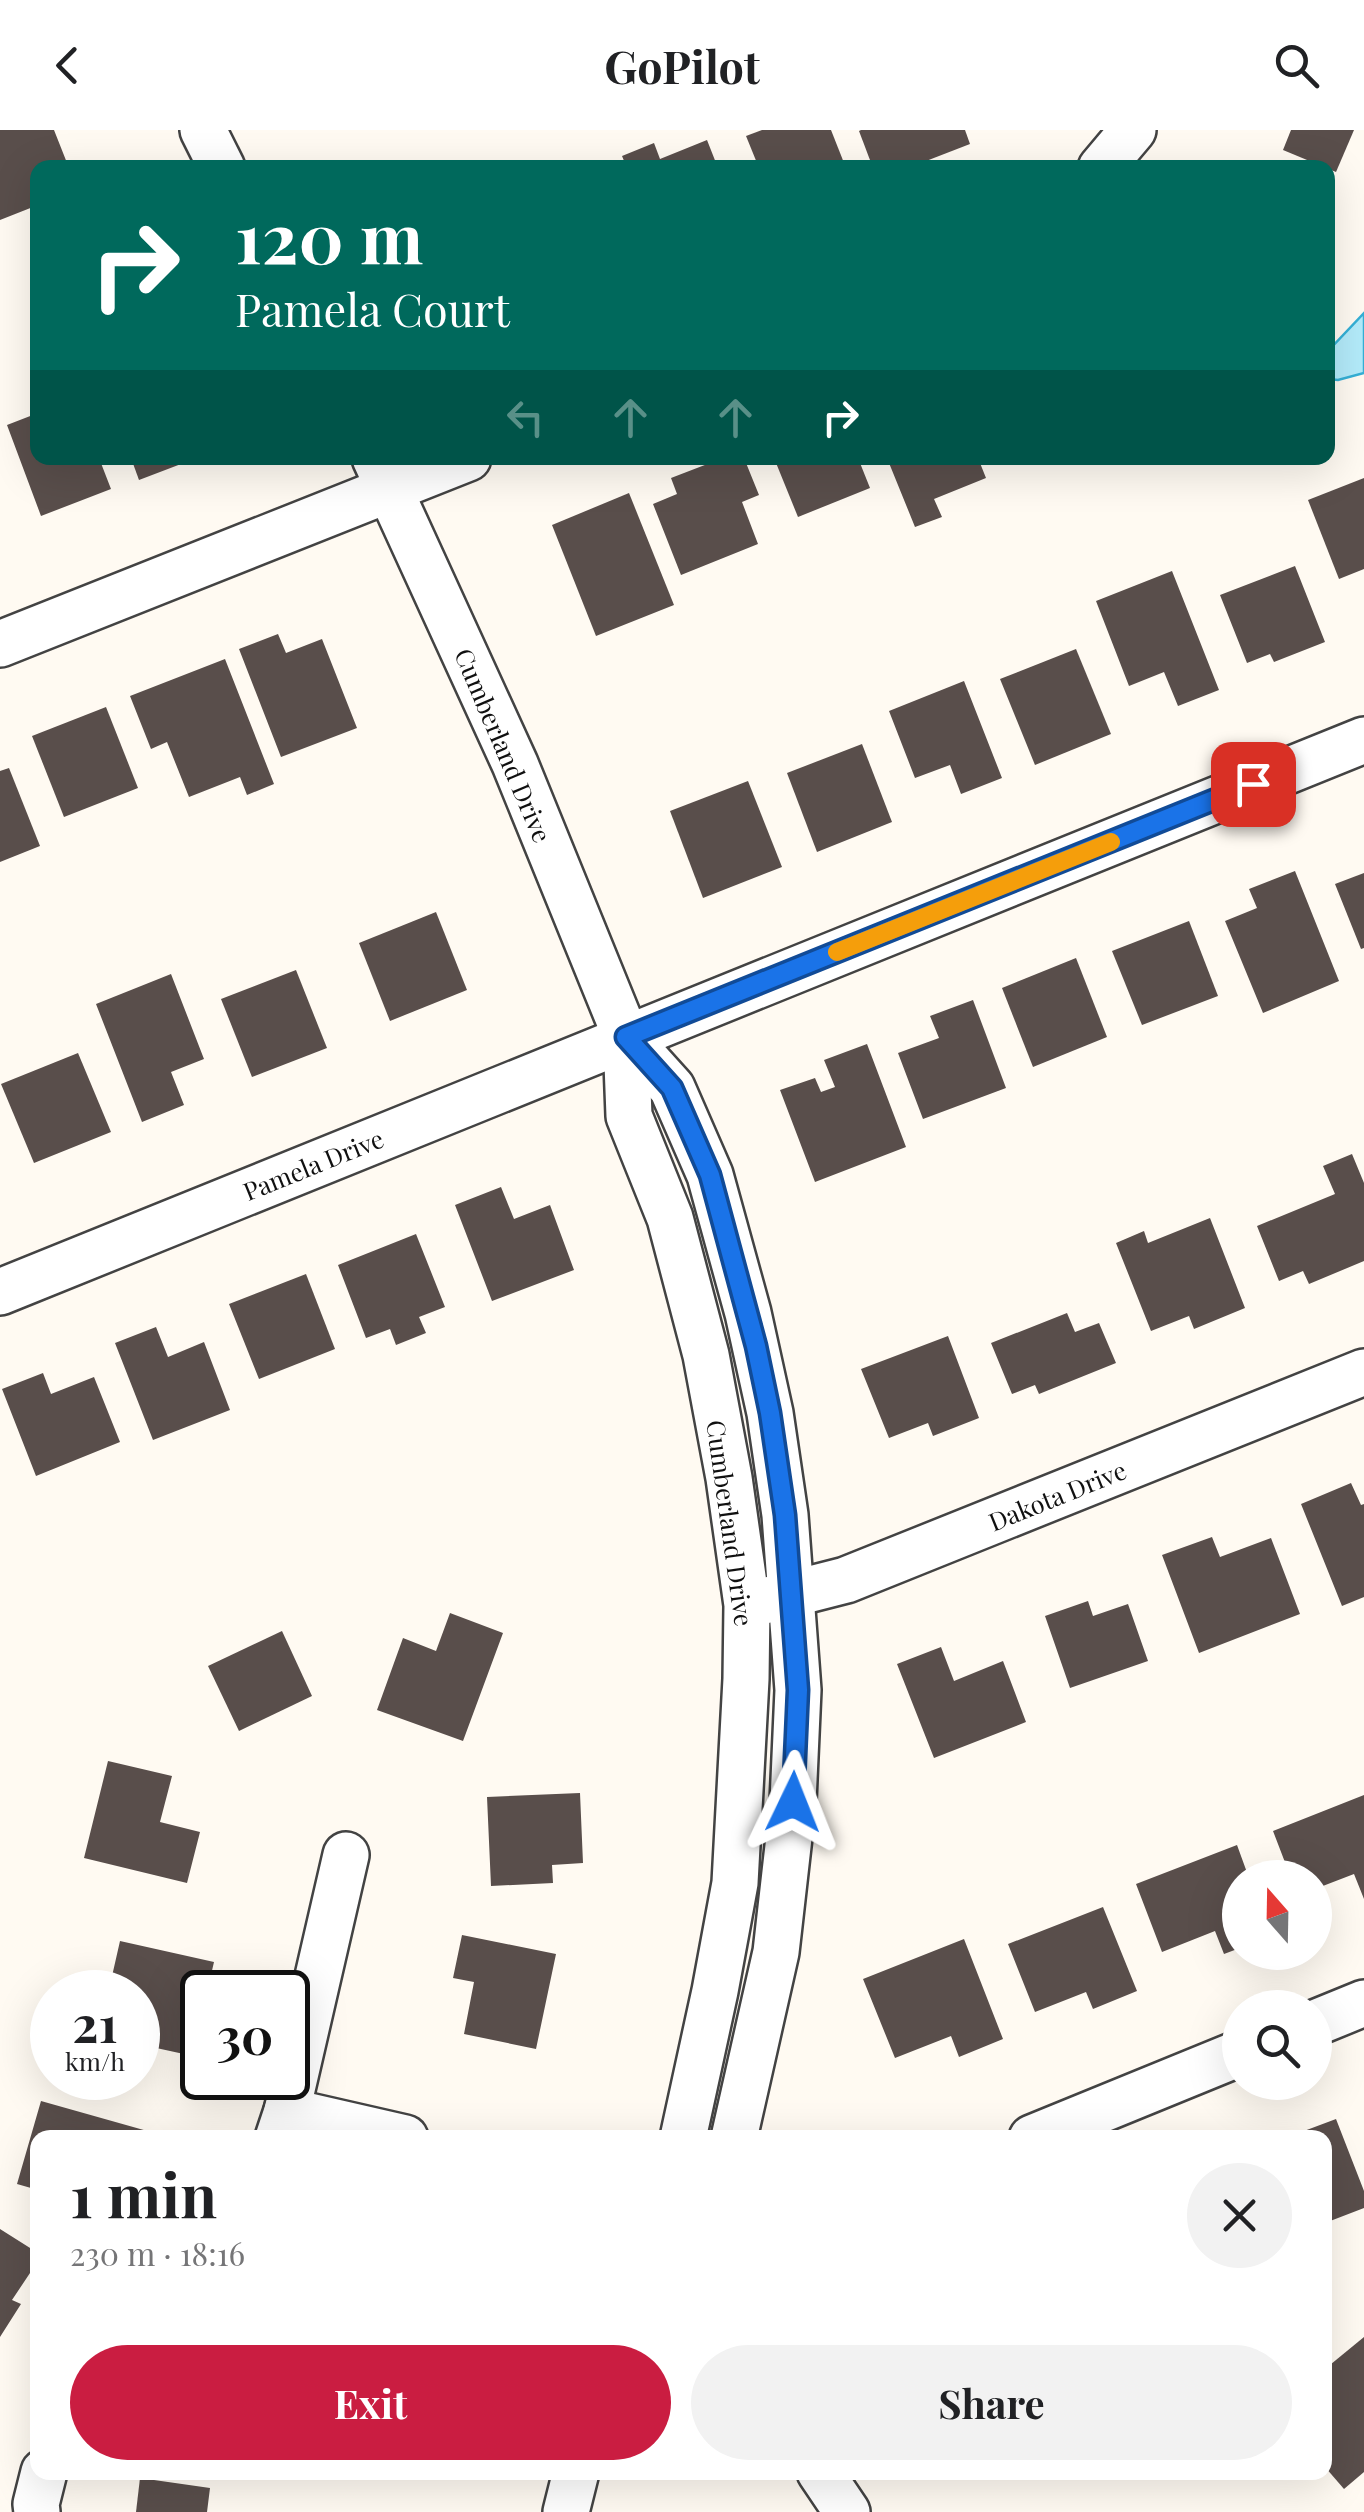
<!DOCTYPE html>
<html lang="en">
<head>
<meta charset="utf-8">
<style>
  body { margin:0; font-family:"Playfair Display",serif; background:#f2f2f2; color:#202124; height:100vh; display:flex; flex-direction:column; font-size:38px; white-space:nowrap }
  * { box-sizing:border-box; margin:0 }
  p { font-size:32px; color:#757577 }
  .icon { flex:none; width:55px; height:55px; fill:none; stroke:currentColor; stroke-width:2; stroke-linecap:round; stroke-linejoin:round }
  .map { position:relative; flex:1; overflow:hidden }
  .details { position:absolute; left:30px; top:2000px; width:1302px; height:350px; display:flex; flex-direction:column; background:#fff; border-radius:20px; box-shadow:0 10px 40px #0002 }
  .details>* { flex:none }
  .banner { position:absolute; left:30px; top:30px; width:1305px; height:305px; border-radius:20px; box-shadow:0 10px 40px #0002; background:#00695c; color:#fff; overflow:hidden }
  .needle { width:65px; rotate:340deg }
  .fabs { position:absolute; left:1222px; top:1730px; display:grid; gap:20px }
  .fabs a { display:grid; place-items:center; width:110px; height:110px; border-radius:50%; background:#fff; box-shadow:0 10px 40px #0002; font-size:50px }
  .speed { position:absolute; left:30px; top:1840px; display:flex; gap:20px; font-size:50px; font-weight:700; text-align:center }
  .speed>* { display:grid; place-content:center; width:130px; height:130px; border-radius:50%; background:#fff; box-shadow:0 10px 40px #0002; line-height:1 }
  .speed small { font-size:25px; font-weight:400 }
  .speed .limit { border:5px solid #111; border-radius:15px; background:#fff; color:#111 }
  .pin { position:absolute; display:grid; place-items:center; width:85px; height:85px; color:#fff; margin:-42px; border-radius:20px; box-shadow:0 5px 15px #0006 }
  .me { position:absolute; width:110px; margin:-55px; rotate:2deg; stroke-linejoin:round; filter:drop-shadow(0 0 8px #0008) }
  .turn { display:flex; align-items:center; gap:35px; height:210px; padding:0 40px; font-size:45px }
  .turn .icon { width:130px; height:130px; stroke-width:2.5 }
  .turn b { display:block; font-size:70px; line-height:85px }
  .lanes { display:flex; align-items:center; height:95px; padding:0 40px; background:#0003; justify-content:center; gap:50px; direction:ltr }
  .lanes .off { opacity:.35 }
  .round { display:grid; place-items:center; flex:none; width:105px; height:105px; border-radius:52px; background:#f2f2f2 }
  .head { display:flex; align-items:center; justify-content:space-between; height:170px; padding:0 40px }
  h1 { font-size:60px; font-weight:700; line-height:75px }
  .cta { display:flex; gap:20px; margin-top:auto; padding:20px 40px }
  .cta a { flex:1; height:115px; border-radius:60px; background:#ca1d41; color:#fff; font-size:40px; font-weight:700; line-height:115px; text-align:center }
  .cta a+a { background:#f2f2f2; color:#202124 }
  header { display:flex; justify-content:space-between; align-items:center; height:130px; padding:0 40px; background:#fff; font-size:45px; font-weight:700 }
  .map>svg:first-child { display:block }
</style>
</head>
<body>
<header><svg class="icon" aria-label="back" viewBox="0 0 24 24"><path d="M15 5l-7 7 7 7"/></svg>GoPilot<svg class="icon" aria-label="search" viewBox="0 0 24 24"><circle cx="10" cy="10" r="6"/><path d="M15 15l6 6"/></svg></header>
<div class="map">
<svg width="1364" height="2382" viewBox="0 0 1364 2382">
  <rect width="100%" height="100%" fill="#fffaf2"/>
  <polygon fill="#b3ebfa" stroke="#35b0d6" stroke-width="2.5" points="1364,183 1364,243 1338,250 1328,249 1329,220"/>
  <g fill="#594e4b">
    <polygon points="0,0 54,0 69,38 38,38 38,75 0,90"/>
    <polygon points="762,0 831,0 846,38 759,38 746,6"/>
    <polygon points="861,0 965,0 970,14 908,38 873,38 859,1"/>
    <polygon points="1291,0 1354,0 1336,42 1283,20"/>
    <polygon points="707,10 718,38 627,38 622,26 654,13 660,29"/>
    <polygon points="38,283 38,328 99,328 111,359 41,386 7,295"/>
    <polygon points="131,328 178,328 181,334 139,350"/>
    <polygon points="723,328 744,328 759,365 742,372 758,414 681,445 653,374 677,364 671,348"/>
    <polygon points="774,328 858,328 870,358 798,387"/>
    <polygon points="887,328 978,328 986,348 934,369 942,387 915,397"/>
    <polygon points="1364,348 1364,439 1339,449 1308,370"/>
    <polygon points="629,363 674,475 596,506 552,395"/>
    <polygon points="1295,436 1325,512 1274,532 1270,524 1247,533 1220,465"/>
    <polygon points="1172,441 1219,560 1178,576 1164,542 1129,556 1096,471"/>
    <polygon points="278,504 286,523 322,509 357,598 281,627 239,519"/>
    <polygon points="1076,519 1111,604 1035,635 1000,549"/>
    <polygon points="225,529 274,654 247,665 240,647 189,667 167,612 151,619 130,566"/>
    <polygon points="964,551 1002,648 961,664 950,635 915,648 889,581"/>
    <polygon points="106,577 138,658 64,687 32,606"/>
    <polygon points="862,614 892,692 817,722 787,643"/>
    <polygon points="9,638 40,716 0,732 0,641"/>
    <polygon points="748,651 782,737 703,768 670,681"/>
    <polygon points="1295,741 1339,851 1263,883 1225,791 1257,778 1249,759"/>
    <polygon points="1364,743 1364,818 1361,819 1335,754"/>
    <polygon points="436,782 467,860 390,891 359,813"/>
    <polygon points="1189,791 1218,866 1142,895 1112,821"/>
    <polygon points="1076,828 1107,907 1033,937 1002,858"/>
    <polygon points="296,840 327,918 252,947 221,869"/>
    <polygon points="171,844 204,929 171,942 184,975 142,992 96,874"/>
    <polygon points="973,870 1006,958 923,989 898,923 939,908 930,886"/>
    <polygon points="867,914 906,1017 815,1052 780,960 815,948 821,962 835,957 824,930"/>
    <polygon points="78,923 111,1002 34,1033 1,954"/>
    <polygon points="1352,1024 1364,1053 1364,1131 1309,1154 1303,1141 1279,1151 1257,1096 1335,1064 1323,1036"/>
    <polygon points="501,1057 514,1089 550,1075 574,1140 492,1171 455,1075"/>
    <polygon points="1210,1088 1245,1178 1194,1199 1189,1186 1151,1201 1116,1113 1144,1101 1148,1113"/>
    <polygon points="416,1104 445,1177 419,1187 426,1203 396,1215 390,1199 366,1208 338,1135"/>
    <polygon points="306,1144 335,1219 259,1249 229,1174"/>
    <polygon points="1067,1183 1075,1202 1099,1193 1116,1233 1039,1264 1035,1255 1012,1264 991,1213"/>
    <polygon points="156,1197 168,1227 204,1212 230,1280 153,1310 115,1213"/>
    <polygon points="948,1206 979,1288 933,1306 928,1293 889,1308 861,1239"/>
    <polygon points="43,1243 51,1264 94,1247 120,1312 36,1346 2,1259"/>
    <polygon points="1351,1353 1361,1375 1364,1374 1364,1467 1342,1476 1301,1374"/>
    <polygon points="1212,1407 1220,1427 1271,1408 1300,1484 1199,1523 1162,1425"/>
    <polygon points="1088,1471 1093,1486 1128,1474 1148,1531 1070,1558 1045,1486"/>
    <polygon points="450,1483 503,1503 463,1611 377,1580 403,1508 436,1521"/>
    <polygon points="282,1501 312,1566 239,1601 208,1536"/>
    <polygon points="941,1517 954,1551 1003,1531 1026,1592 934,1628 897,1534"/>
    <polygon points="108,1631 172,1646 160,1692 200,1702 187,1753 84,1728"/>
    <polygon points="580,1663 583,1733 552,1735 553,1753 491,1756 487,1667"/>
    <polygon points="1364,1665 1364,1769 1354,1744 1315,1759 1315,1748 1291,1748 1273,1701"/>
    <polygon points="1237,1715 1249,1748 1240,1748 1240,1818 1224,1824 1215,1801 1162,1822 1136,1754"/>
    <polygon points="1103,1777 1137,1861 1093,1879 1086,1862 1035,1882 1008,1814"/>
    <polygon points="462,1805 556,1824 536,1919 464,1904 474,1852 453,1848"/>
    <polygon points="964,1809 1003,1909 959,1927 951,1906 895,1928 863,1849"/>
    <polygon points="120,1811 214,1832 207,1862 202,1862 202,1884 193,1926 138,1914 138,1862 81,1862 84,1849 110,1855"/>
    <polygon points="41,1971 165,2006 165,2008 38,2008 38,2060 17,2054"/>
    <polygon points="1336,1989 1364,2061 1364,2078 1325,2093 1325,2008 1288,2007"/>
    <polygon points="0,2099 38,2123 38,2131 12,2170 21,2174 0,2207"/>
    <polygon points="1364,2207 1364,2342 1344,2359 1325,2337 1325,2239"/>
    <polygon points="140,2348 210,2358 207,2382 136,2382"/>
  </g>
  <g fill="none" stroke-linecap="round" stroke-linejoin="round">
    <g stroke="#434343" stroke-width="50">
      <g id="street">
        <polyline points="203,0 222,38"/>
        <polyline points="1101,38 1133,0"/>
        <polyline points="375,328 515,634 626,907 672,958 710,1045 748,1183 770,1283 785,1385 798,1560 793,1672 776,1822 734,2008"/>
        <polyline points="0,514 468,328"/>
        <polyline points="626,907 629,986 670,1088 706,1225 729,1348 747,1475 746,1549 735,1753 715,1861 683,2008"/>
        <polyline points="0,1162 1364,610"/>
        <polyline points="764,1471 846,1450 1364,1242"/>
        <polyline points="1315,1893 1364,1873"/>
        <polyline points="287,1981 405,2008"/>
        <polyline points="278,2008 287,1981 346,1725"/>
        <polyline points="1032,2008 1240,1923"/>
        <polyline points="820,2342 847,2382"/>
        <polyline points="37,2382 36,2374 44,2342"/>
        <polyline points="566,2382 576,2342"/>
      </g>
    </g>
    <use href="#street" stroke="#fff" stroke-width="45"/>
  </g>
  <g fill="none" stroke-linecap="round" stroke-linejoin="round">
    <g stroke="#114b97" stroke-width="25">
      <polyline id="route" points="793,1672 798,1560 785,1385 770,1283 756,1216 710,1045 672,958 626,907 1253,654"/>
    </g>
    <use href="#route" stroke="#1a73e8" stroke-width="18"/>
    <polyline stroke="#f59e0b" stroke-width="18" points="837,822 1111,712"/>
  </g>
  <g text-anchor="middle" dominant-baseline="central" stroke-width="10" stroke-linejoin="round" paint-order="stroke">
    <g font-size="25" fill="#101010" stroke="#fff">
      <text transform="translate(504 615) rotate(67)">Cumberland Drive</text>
      <text transform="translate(313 1034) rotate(-22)">Pamela Drive</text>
      <text transform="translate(1057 1365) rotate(-22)">Dakota Drive</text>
      <text transform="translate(731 1393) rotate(82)">Cumberland Drive</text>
    </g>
  </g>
</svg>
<div class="fabs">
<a><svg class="needle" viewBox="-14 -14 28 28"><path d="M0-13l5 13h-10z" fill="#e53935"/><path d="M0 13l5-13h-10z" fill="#757577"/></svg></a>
<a><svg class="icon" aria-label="search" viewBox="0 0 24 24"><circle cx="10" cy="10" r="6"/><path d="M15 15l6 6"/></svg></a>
</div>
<div class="speed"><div>21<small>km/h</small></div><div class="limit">30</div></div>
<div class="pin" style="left:1253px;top:654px;background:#d93025"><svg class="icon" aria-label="arrive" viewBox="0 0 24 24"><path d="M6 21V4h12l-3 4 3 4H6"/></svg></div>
<svg class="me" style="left:793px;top:1672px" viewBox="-20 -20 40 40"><path d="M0-17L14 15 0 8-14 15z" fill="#1a73e8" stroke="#fff" stroke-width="4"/></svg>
<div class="banner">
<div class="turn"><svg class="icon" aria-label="right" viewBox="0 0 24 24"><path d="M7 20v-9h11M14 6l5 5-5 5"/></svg><div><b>120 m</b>Pamela Court</div></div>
<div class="lanes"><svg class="icon off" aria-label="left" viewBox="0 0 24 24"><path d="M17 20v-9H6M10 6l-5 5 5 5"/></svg><svg class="icon off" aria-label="ahead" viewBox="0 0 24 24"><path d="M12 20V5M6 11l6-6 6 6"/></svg><svg class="icon off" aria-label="ahead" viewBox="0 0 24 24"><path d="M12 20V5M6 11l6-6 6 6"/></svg><svg class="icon" aria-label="right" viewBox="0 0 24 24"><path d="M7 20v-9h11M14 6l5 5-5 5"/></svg></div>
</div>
<section class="details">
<div class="head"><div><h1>1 min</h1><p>230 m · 18:16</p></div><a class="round"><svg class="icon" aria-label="close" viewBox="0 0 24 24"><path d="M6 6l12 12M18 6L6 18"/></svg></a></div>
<div class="cta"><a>Exit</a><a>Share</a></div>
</section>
</div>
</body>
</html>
